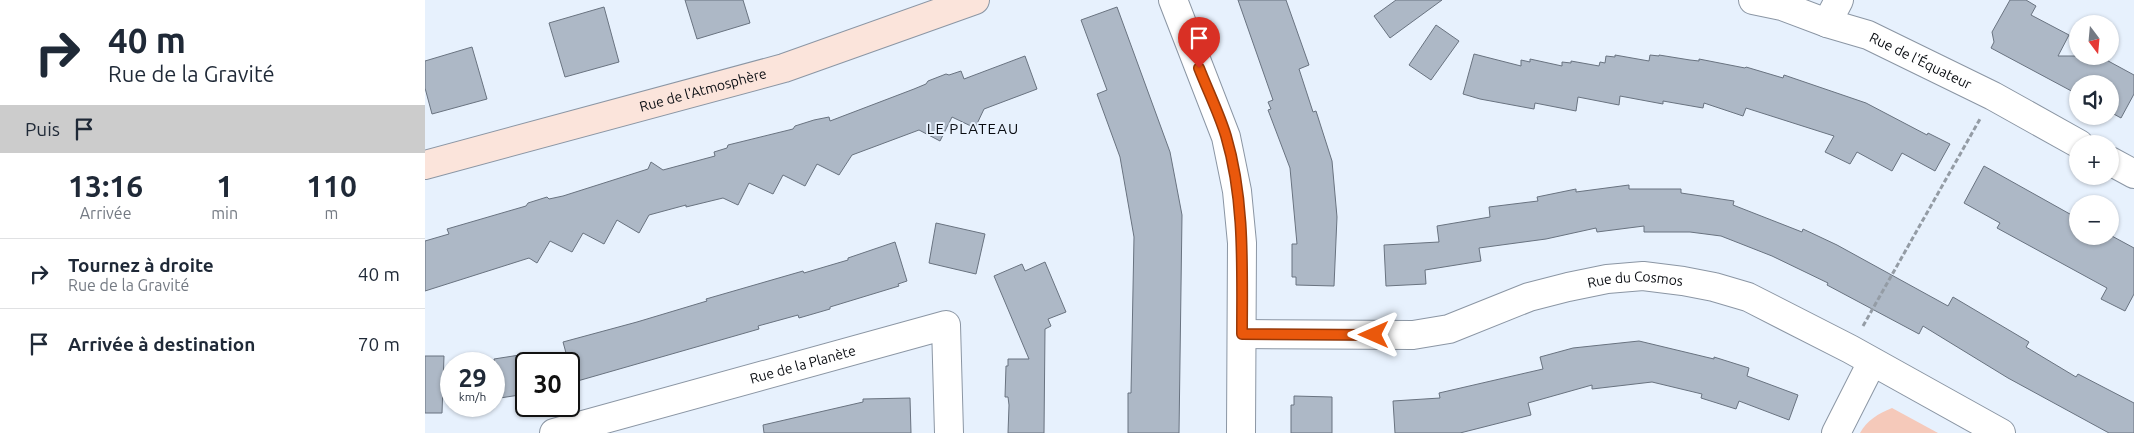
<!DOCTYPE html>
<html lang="fr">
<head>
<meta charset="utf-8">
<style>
  body { margin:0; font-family:Ubuntu,sans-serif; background:#f2f2f3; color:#1f2937; height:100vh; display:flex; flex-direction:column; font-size:19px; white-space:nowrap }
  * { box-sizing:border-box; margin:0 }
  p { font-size:16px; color:#747a83 }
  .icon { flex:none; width:28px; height:28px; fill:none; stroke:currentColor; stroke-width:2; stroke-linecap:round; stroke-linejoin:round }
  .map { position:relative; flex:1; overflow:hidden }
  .side { display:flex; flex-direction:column; background:#fff; width:425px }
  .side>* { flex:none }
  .hud { background:#fff; color:#1f2937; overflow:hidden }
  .needle { width:32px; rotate:164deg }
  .tools { position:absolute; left:1644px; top:15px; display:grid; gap:10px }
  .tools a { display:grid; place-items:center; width:50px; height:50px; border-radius:50%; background:#fff; box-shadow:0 1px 4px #0004; font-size:25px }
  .speed { position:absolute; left:15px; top:352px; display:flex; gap:10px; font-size:25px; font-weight:700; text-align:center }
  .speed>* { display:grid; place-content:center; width:65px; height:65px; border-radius:50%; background:#fff; box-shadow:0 1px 4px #0004; line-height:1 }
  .speed small { font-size:12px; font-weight:400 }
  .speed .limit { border:2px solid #111; border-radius:8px; background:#fff; color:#111 }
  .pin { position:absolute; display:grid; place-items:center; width:42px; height:42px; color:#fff; margin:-51px -21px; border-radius:50% 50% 50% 0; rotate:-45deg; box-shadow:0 0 5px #0007 }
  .pin .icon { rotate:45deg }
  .me { position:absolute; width:55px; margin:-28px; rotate:270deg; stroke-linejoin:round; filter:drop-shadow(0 0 4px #0008) }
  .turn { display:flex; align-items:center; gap:18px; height:105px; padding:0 25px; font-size:22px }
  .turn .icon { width:65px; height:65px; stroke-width:2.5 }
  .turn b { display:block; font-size:35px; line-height:42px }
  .then { display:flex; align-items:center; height:48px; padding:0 25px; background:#0003; gap:10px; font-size:19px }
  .eta { display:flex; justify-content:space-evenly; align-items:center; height:85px; text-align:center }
  .eta b { font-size:30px; font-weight:600; line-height:35px }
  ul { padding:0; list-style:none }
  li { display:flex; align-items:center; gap:15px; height:70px; padding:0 25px; border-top:1px solid #e0e1e3 }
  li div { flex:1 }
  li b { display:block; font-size:19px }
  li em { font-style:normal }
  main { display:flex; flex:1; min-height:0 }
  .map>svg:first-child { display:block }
</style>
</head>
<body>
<main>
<section class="side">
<div class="hud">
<div class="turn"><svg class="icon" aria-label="right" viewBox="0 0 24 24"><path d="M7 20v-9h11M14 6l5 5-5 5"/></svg><div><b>40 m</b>Rue de la Gravité</div></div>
<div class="then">Puis<svg class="icon" aria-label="arrive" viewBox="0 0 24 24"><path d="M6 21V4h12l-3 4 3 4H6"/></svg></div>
</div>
<div class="eta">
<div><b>13:16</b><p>Arrivée</p></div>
<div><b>1</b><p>min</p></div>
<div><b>110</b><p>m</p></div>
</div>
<ul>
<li><svg class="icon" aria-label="right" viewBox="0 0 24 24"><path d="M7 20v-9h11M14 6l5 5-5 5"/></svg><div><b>Tournez à droite</b><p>Rue de la Gravité</p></div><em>40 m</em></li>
<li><svg class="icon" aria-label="arrive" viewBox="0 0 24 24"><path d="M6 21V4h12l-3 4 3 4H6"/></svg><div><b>Arrivée à destination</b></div><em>70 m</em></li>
</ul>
</section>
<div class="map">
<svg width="1709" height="433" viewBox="0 0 1709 433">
  <rect width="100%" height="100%" fill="#e7f1fd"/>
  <path fill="#f5c9ba" d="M1467 408 1513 433H1435C1442 420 1453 414 1467 408Z"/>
  <g fill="#adb8c6" stroke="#697380">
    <polygon points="260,0 318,0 325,23 272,39"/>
    <polygon points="813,0 861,0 884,65 874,69 888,112 891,111 907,161 912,217 909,286 871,285 871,277 867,277 867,244 872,244 865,168 843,110 846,109 843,102 848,100"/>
    <polygon points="971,0 1017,0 965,38 949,16"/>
    <polygon points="1585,0 1601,0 1611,6 1606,15 1644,35 1633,56 1674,56 1709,75 1709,94 1696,118 1685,112 1685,84 1652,84 1652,94 1566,48 1569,42 1567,32"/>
    <polygon points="179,7 194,62 140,77 124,23"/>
    <polygon points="692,7 745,152 757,215 754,433 703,433 703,393 706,393 709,237 695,157 672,94 682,90 656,20"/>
    <polygon points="1011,25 1034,41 1006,80 984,65"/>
    <polygon points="47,47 62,99 7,114 0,88 0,61"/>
    <polygon points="1049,54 1096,66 1096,60 1105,62 1105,59 1137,66 1137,62 1146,63 1146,61 1174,66 1175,62 1180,63 1181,56 1190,57 1190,55 1224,61 1225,55 1234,56 1234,55 1265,60 1274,61 1274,59 1320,68 1321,67 1358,78 1359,75 1441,103 1502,135 1503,133 1525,144 1510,171 1477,153 1467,171 1432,152 1425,164 1400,152 1409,136 1321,108 1318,116 1279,103 1278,108 1238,101 1238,104 1195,96 1194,105 1153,97 1151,111 1110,103 1109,109 1055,99 1038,94"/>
    <polygon points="600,56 612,89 559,109 550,128 527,117 515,141 494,130 427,155 414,175 392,164 380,186 358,175 348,194 324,183 313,205 298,198 261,207 261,205 224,215 214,233 192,220 179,244 158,233 147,252 125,241 112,263 104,258 0,291 0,241 24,234 22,229 101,206 103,203 122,197 124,199 138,196 223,169 226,162 238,170 290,156 289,152 302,148 303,145 368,129 370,126 389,120 404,117 405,121 489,89 501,84 503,81 521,74 524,75 536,71 539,79"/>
    <polygon points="1559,166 1652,218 1652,236 1685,235 1709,248 1709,294 1700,311 1676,299 1682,288 1572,228 1575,223 1539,203"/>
    <polygon points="1204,185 1204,189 1256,189 1256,193 1309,201 1308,205 1377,232 1378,229 1412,245 1523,306 1528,297 1604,342 1601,347 1651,377 1653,374 1709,403 1709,433 1684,433 1583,378 1498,326 1494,334 1402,285 1403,283 1347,256 1296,236 1265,232 1219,232 1219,226 1172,232 1171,228 1121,239 1054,248 1056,261 1000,270 1001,284 961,286 959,245 1014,242 1012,226 1065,217 1064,207 1113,201 1112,197 1151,189 1151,192"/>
    <polygon points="511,223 560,234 551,274 504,263"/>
    <polygon points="470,242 482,281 473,284 474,286 405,307 405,309 374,318 373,315 333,326 334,329 149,382 138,342 212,322 282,301 281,299 378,271 379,273 423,260 423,258"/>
    <polygon points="620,262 641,312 623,319 626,326 620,329 619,433 583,433 584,405 583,397 580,397 581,366 583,366 583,359 604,359 569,276 597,264 600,271"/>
    <polygon points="1214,341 1289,359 1289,357 1324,368 1322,376 1373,395 1364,420 1314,401 1311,409 1276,398 1277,394 1227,382 1167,389 1167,385 1103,403 1106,415 1035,433 970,433 968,401 1015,398 1014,393 1118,369 1115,357 1148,348"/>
    <polygon points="101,354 101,394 75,398 69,359"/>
    <polygon points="0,356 19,356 17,413 0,413"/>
    <polygon points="869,396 907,397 907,433 866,433 866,405 869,405"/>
    <polygon points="485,398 486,433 339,433 338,425 438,402 438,399"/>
  </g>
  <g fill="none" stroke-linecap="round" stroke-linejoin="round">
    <g stroke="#8b96a4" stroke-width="30">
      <g id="street">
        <polyline points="748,0 801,137 812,191 817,243 816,433"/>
        <path id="s1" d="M1328 0 1357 6 1402 23 1443 35 1568 96 1654 144"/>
        <polyline points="1402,23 1414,0"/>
        <polyline points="1685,161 1709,174"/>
        <path id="s2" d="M817 334 988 335 1024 329 1104 297 1143 287 1182 279 1218 276 1258 281 1289 287 1323 297 1425 349 1576 433"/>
        <path id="s3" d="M129 433 521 325 524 433"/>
        <polyline points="1411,433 1447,362"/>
      </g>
    </g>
    <g stroke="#8b96a4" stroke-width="30">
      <g id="secondary">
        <path id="s4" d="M0 165 359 68 550 0"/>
      </g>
    </g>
    <polyline stroke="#949ca5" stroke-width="3" stroke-dasharray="5 2.5" stroke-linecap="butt" points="1438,326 1555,119"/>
    <use href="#street" stroke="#fff" stroke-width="28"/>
    <use href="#secondary" stroke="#fbe4db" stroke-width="28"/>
  </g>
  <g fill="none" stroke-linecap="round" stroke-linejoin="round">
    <g stroke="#983908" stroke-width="12">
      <path id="route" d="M774 68C783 91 794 113 801 136 820 200 817 269 817 334L949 335"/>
    </g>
    <use href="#route" stroke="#ea580c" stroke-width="9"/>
  </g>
  <g text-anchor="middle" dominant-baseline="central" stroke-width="4" stroke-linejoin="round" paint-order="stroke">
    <g font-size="14" fill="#090c11" stroke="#e7f1fd">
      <text stroke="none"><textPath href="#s1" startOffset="179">Rue de l'Équateur</textPath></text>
      <text stroke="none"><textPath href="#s4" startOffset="288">Rue de l'Atmosphère</textPath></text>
      <text stroke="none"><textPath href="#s2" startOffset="402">Rue du Cosmos</textPath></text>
      <text stroke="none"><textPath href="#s3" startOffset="258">Rue de la Planète</textPath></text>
    </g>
    <g font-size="15" letter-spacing="1" fill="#090c11" stroke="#e7f1fd">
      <text x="548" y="128">LE PLATEAU</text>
    </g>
  </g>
</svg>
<div class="tools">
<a><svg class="needle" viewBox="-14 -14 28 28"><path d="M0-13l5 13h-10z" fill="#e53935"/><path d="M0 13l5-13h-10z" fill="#747a83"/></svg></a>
<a><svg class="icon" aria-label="sound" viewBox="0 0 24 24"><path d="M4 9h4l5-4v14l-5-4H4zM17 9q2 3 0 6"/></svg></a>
<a>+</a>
<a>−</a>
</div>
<div class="speed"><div>29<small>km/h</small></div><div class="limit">30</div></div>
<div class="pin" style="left:774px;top:68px;background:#d93025"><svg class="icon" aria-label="arrive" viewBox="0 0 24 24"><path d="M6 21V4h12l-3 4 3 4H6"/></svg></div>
<svg class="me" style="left:949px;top:335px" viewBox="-20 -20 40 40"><path d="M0-17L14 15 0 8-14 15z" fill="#ea580c" stroke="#fff" stroke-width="4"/></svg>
</div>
</main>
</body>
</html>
